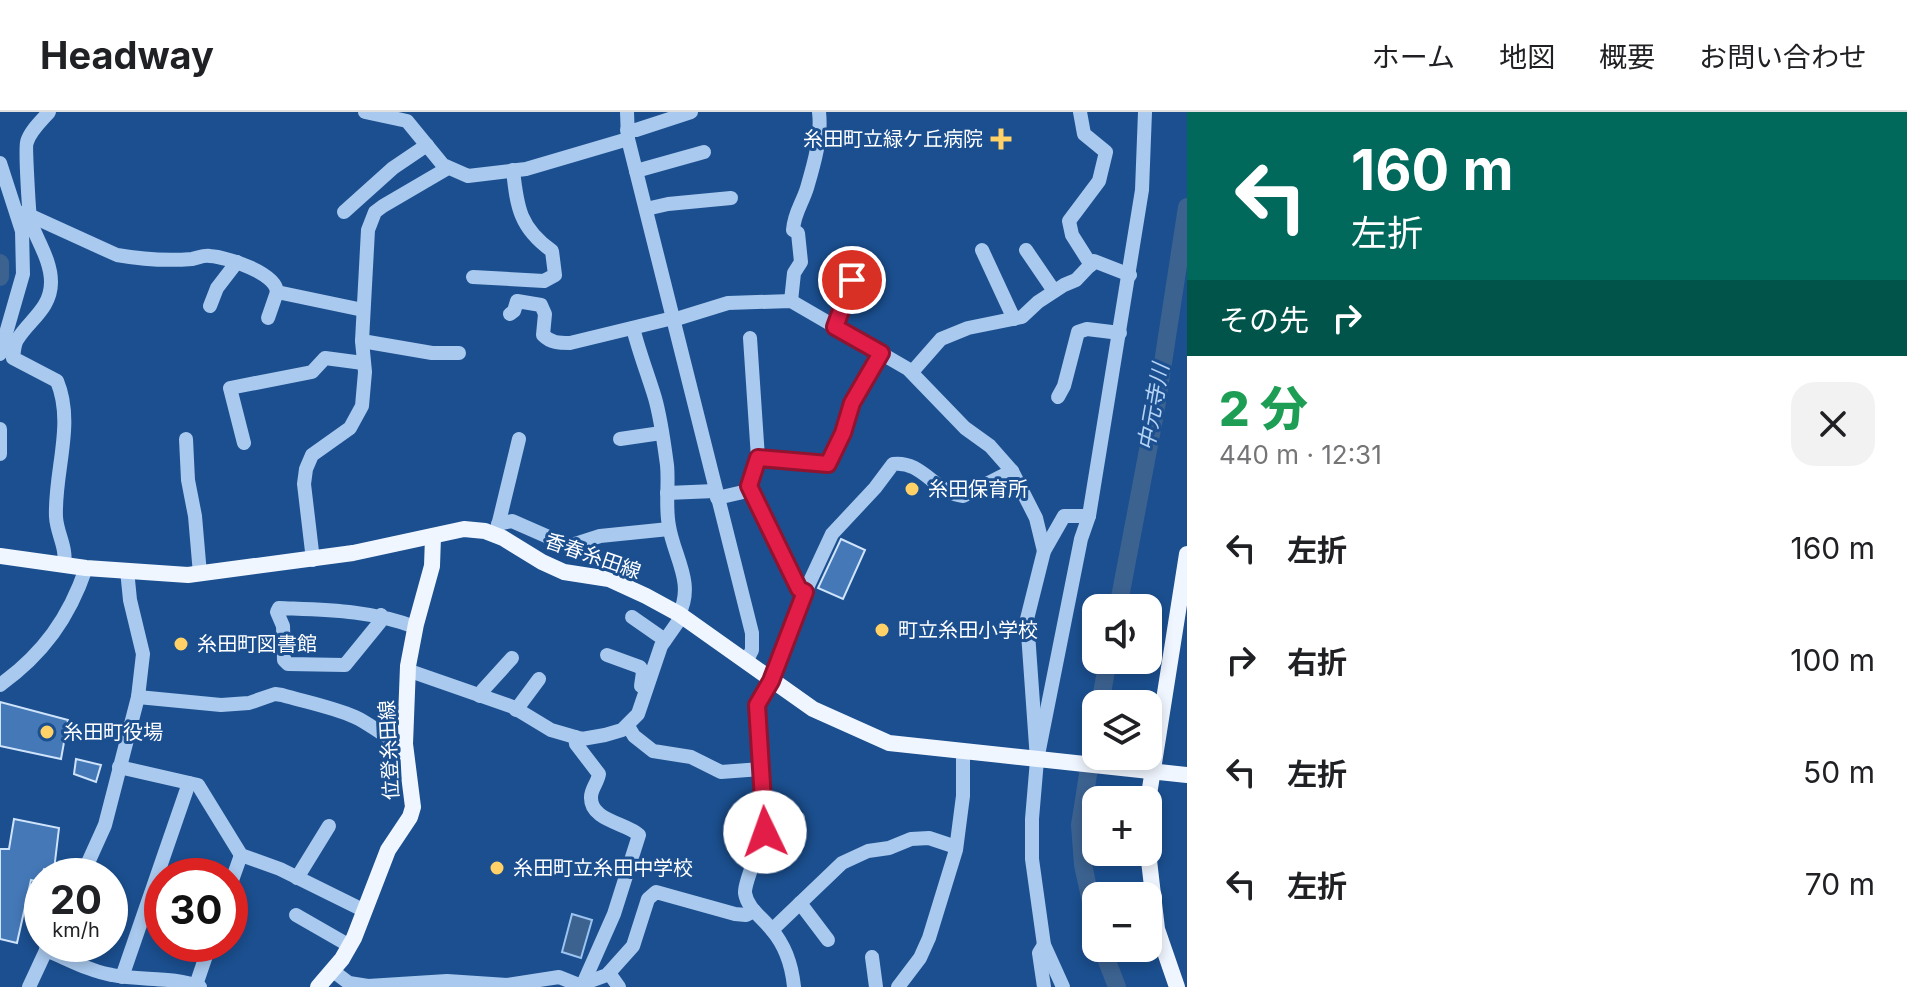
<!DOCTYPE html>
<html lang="ja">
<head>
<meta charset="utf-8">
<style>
  body { margin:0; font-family:Inter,"Noto Sans JP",sans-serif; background:#f2f2f2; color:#202124; height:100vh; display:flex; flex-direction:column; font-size:30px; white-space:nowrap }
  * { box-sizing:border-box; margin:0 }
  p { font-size:26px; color:#757577 }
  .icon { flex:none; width:44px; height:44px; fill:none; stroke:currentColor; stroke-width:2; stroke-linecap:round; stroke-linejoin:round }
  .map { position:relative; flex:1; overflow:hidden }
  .side { display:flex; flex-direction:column; background:#fff; width:720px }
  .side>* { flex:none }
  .banner { background:#00695c; color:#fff; overflow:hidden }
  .fabs { position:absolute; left:1082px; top:482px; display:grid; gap:16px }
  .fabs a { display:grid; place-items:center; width:80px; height:80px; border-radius:16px; background:#fff; box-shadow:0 4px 12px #0003; font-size:40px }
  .speed { position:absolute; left:24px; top:746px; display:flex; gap:16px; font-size:40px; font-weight:700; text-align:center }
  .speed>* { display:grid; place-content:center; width:104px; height:104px; border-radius:50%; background:#fff; box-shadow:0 4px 12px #0003; line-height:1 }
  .speed small { font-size:20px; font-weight:400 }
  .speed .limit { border:12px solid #d22; background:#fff; color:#111 }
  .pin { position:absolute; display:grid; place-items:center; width:68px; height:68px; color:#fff; margin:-34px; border:4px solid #fff; border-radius:50%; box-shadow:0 2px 8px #0007 }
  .me { position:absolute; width:88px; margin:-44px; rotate:357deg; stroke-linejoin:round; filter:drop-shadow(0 0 6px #0008) }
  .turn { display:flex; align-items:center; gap:28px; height:168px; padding:0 32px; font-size:36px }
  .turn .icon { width:104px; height:104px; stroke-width:2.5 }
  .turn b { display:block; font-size:56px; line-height:68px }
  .then { display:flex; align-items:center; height:76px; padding:0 32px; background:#0003; gap:16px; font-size:30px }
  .round { display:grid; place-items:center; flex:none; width:84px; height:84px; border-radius:24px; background:#f2f2f2 }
  .overview { display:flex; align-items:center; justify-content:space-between; height:136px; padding:0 32px }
  h1 { font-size:48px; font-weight:800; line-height:60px; color:#1e9e55 }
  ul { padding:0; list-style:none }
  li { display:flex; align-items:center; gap:24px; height:112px; padding:0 32px }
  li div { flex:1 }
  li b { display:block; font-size:30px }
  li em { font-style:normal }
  header { display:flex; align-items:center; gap:48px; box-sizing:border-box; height:112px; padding:0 40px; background:#fff; border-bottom:2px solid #e0e0e0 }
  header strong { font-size:38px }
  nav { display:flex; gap:44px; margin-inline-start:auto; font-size:28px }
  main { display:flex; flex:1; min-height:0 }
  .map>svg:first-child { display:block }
</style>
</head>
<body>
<header>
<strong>Headway</strong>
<nav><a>ホーム</a><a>地図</a><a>概要</a><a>お問い合わせ</a></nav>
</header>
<main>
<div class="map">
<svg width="1187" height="875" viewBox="0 0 1187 875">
  <rect width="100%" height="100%" fill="#1b4f8f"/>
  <polygon fill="#3c6290" stroke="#9cc4f0" stroke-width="2" points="572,802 592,808 581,846 562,840"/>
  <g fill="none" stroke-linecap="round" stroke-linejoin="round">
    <g stroke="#3c6290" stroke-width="18">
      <polyline points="0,151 0,165"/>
      <polyline points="1118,496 1156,296 1187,95"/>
      <polyline points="1100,592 1108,548"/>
      <polyline points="1096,612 1080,713 1083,753 1096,812"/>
      <polyline points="1102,836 1117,875"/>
    </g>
  </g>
  <g fill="#4478b7" stroke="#cfe3fa" stroke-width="2">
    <polygon points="841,427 865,438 843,487 818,476"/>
    <polygon points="0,590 68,608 61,647 0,634"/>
    <polygon points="76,647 101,653 96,670 74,662"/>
    <polygon points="14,707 59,716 54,758 44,757 39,770 31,768 17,831 0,827 0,737 9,737"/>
  </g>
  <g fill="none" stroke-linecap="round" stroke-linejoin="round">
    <g stroke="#a9c9ee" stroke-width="14">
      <path d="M49 0C41 9 30 19 27 30 25 34 29 106 31 111 38 130 51 149 51 170 51 197 29 208 17 228 14 233 14 240 13 246L57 269C75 312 54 360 56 405 57 422 67 435 64 453"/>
      <polyline points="365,0 407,9 443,53 468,64 526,57 628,27"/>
      <polyline points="627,0 628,27 752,521 752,538 746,550"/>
      <polyline points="1080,0 1084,22 1106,40 1099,69 1069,109 1072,123 1091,153"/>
      <polyline points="627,18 636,18 691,0"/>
      <polyline points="0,51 22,119 23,162 0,242"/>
      <polyline points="636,59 704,40"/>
      <polyline points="646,97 668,92 731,86"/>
      <path d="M17 100 29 103 117 143C140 147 168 149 192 147 198 146 203 143 210 144 227 145 276 161 277 180L363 198"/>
      <polyline points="344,100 393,56 427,33"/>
      <polyline points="982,138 1014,207"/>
      <polyline points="1026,138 1054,179"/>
      <path d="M473 165 544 169 555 163 552 139C520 116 517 96 513 58"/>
      <path d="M791 189 794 161 801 150 798 121 793 118C794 101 802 92 807 76 814 52 822 25 819 0"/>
      <polyline points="210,194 217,176 237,150"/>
      <path d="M510 202 514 199 517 189 541 193 545 202 543 223C551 231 559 231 570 231L673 206"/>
      <polyline points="268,206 277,180"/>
      <polyline points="673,208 728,191 791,189 908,257 965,316 990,334 1012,359 1036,406 1044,439"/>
      <polyline points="835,215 852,168"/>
      <path d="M633 216C639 240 648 263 655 286 661 307 664 331 667 353 669 373 665 393 669 414 674 445 695 471 679 502"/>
      <path d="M750 226 758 346 749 374 799 477 805 480 771 569 757 593 766 708C764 729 744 769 745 781 747 796 763 806 771 817 785 833 792 854 794 875"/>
      <polyline points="362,229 432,241 459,241"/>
      <polyline points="912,260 941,227 968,216 1022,205 1038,190 1064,173 1076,168 1094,149 1130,163"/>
      <polyline points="1058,285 1064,274 1078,220 1087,217 1120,221"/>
      <polyline points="0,317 0,342"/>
      <polyline points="186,327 188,368 195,404 200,462"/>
      <polyline points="620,327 661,321"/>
      <polyline points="244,331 230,276 312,260 325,246 363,251"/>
      <polyline points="758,346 806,348 828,352 843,321 852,291 881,241"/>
      <polyline points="667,381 715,379"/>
      <polyline points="717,386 752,378"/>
      <polyline points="498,412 512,409 569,434 600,424 669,417"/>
      <polyline points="497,418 519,327"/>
      <polyline points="313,448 304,372 306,357 312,343 350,316 362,294 365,260 362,229 368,118 375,100 383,94 448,56"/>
      <path d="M805 480 832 422 875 376 893 352C922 348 935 381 963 384L1012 359"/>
      <path d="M381 503 380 510 345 553 288 552 284 548 283 514 277 500 279 496C327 498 370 498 415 515"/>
      <polyline points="632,505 665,528"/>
      <polyline points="607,543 640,555 643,560 641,574"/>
      <polyline points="407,558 513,595 551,618 582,627 605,623 622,618 638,602 661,534 682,504"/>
      <path d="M0 573C43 542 69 506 86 456"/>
      <polyline points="480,584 483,578 512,546"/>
      <path d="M138 585 221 593 249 591 275 582 282 583C306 590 332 595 355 605 373 613 386 628 405 632"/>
      <polyline points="516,598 539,567"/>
      <polyline points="628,614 634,624 653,639 691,645 721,660 761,657"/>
      <path d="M575 625 576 632 599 662C598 670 591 677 591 685 590 709 627 711 639 723L614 802 583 872"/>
      <polyline points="1037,648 1027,507 1044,439 1064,404 1089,404 1142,78 1145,0"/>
      <polyline points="119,655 198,673 241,743 280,757 365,799"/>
      <polyline points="764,692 772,693 798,706"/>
      <polyline points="82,764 105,713 138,585 143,542 130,488 127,458"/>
      <polyline points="297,766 329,714"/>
      <polyline points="230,774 241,743"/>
      <polyline points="800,791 828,828"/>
      <polyline points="296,803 350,834"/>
      <polyline points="772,818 842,751 868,739 889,736 911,727 929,726 956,735"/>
      <path d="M46 838C68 847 89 859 112 863 141 869 173 864 200 875"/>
      <polyline points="872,845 876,875"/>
      <polyline points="333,859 349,871 368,874 447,869 507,873 559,865 579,873 607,863 633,834 648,787 656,780 735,802 746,803 754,799"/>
      <polyline points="609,861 619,875"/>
      <polyline points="122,865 189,671"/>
      <polyline points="196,873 210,832"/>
      <polyline points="29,875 49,832"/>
      <polyline points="898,875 920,846 929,826 956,738 963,684 963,639"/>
      <polyline points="1044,875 1039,841 1044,833"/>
      <polyline points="1063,875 1044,833 1032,747 1032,707 1037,648 1081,427 1089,404"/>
    </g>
    <g stroke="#f0f6ff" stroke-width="16">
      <polyline points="0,444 86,456 188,463 353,441 464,417 485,419 503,426 542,450 564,460 609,467 646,484 679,502 813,597 889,631 1187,663"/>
      <polyline points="1148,689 1187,442"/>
      <polyline points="1148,740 1157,817 1177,875"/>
      <polyline points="318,875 342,847 354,826 388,738 410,705 413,695 405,632 408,554 416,512 432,454 433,425"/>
    </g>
  </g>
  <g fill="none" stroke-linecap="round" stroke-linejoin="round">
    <g stroke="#92132f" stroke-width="20">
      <polyline id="route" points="765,720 757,593 771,569 805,480 799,477 749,374 758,346 828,352 843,321 852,291 881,241 835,215 852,168"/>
    </g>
    <use href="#route" stroke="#e11d48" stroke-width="14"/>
  </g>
  <g fill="#ffd166" stroke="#1b4f8f" stroke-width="3">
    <path d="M997 15h8v8h8v8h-8v8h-8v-8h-8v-8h8z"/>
    <circle cx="912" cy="377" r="8"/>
    <circle cx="882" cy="518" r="8"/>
    <circle cx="181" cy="532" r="8"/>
    <circle cx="47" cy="620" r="8"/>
    <circle cx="497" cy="756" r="8"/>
  </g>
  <g text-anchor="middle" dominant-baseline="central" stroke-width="6" stroke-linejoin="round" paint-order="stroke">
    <g font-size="20" fill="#fff" stroke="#1b4f8f" text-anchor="start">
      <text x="983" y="27" text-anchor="end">糸田町立緑ケ丘病院</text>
      <text x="928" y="377">糸田保育所</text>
      <text x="898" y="518">町立糸田小学校</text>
      <text x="197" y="532">糸田町図書館</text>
      <text x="63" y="620">糸田町役場</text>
      <text x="513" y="756">糸田町立糸田中学校</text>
    </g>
    <g font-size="20" fill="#fff" stroke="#1b4f8f">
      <text transform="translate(593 444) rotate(19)">香春糸田線</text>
      <text transform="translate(389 638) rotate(-93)">位登糸田線</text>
    </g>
    <g font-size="22" font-style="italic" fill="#b5d3f5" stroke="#1b4f8f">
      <text transform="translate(1153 295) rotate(-80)">中元寺川</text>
    </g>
  </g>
</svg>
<div class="fabs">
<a><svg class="icon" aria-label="sound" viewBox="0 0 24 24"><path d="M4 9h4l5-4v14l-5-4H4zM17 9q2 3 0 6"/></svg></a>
<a><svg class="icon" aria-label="layers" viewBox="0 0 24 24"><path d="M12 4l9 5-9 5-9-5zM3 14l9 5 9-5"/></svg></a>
<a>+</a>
<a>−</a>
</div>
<div class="speed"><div>20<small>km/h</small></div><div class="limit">30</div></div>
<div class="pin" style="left:852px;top:168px;background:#d93025"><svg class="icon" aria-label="arrive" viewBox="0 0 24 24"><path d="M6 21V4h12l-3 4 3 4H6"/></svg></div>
<svg class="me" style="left:765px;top:720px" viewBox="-20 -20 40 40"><circle r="19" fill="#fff"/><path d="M0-13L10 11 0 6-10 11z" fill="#e11d48"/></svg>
</div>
<section class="side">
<div class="banner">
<div class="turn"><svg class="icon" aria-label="left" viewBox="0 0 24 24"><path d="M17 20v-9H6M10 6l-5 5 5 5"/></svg><div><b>160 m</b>左折</div></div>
<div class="then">その先<svg class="icon" aria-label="right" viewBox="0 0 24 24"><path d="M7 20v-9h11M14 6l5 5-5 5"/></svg></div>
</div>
<div class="overview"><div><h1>2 分</h1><p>440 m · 12:31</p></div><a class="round"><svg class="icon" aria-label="close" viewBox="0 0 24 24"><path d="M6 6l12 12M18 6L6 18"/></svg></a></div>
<ul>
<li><svg class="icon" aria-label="left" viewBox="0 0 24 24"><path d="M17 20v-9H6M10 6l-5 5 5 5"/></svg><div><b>左折</b></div><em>160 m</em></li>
<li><svg class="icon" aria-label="right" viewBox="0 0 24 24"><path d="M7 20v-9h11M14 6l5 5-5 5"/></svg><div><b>右折</b></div><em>100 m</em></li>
<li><svg class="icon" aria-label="left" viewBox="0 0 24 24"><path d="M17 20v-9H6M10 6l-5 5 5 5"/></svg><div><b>左折</b></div><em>50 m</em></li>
<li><svg class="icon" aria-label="left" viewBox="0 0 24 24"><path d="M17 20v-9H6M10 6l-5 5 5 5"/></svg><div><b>左折</b></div><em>70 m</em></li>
</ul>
</section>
</main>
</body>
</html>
